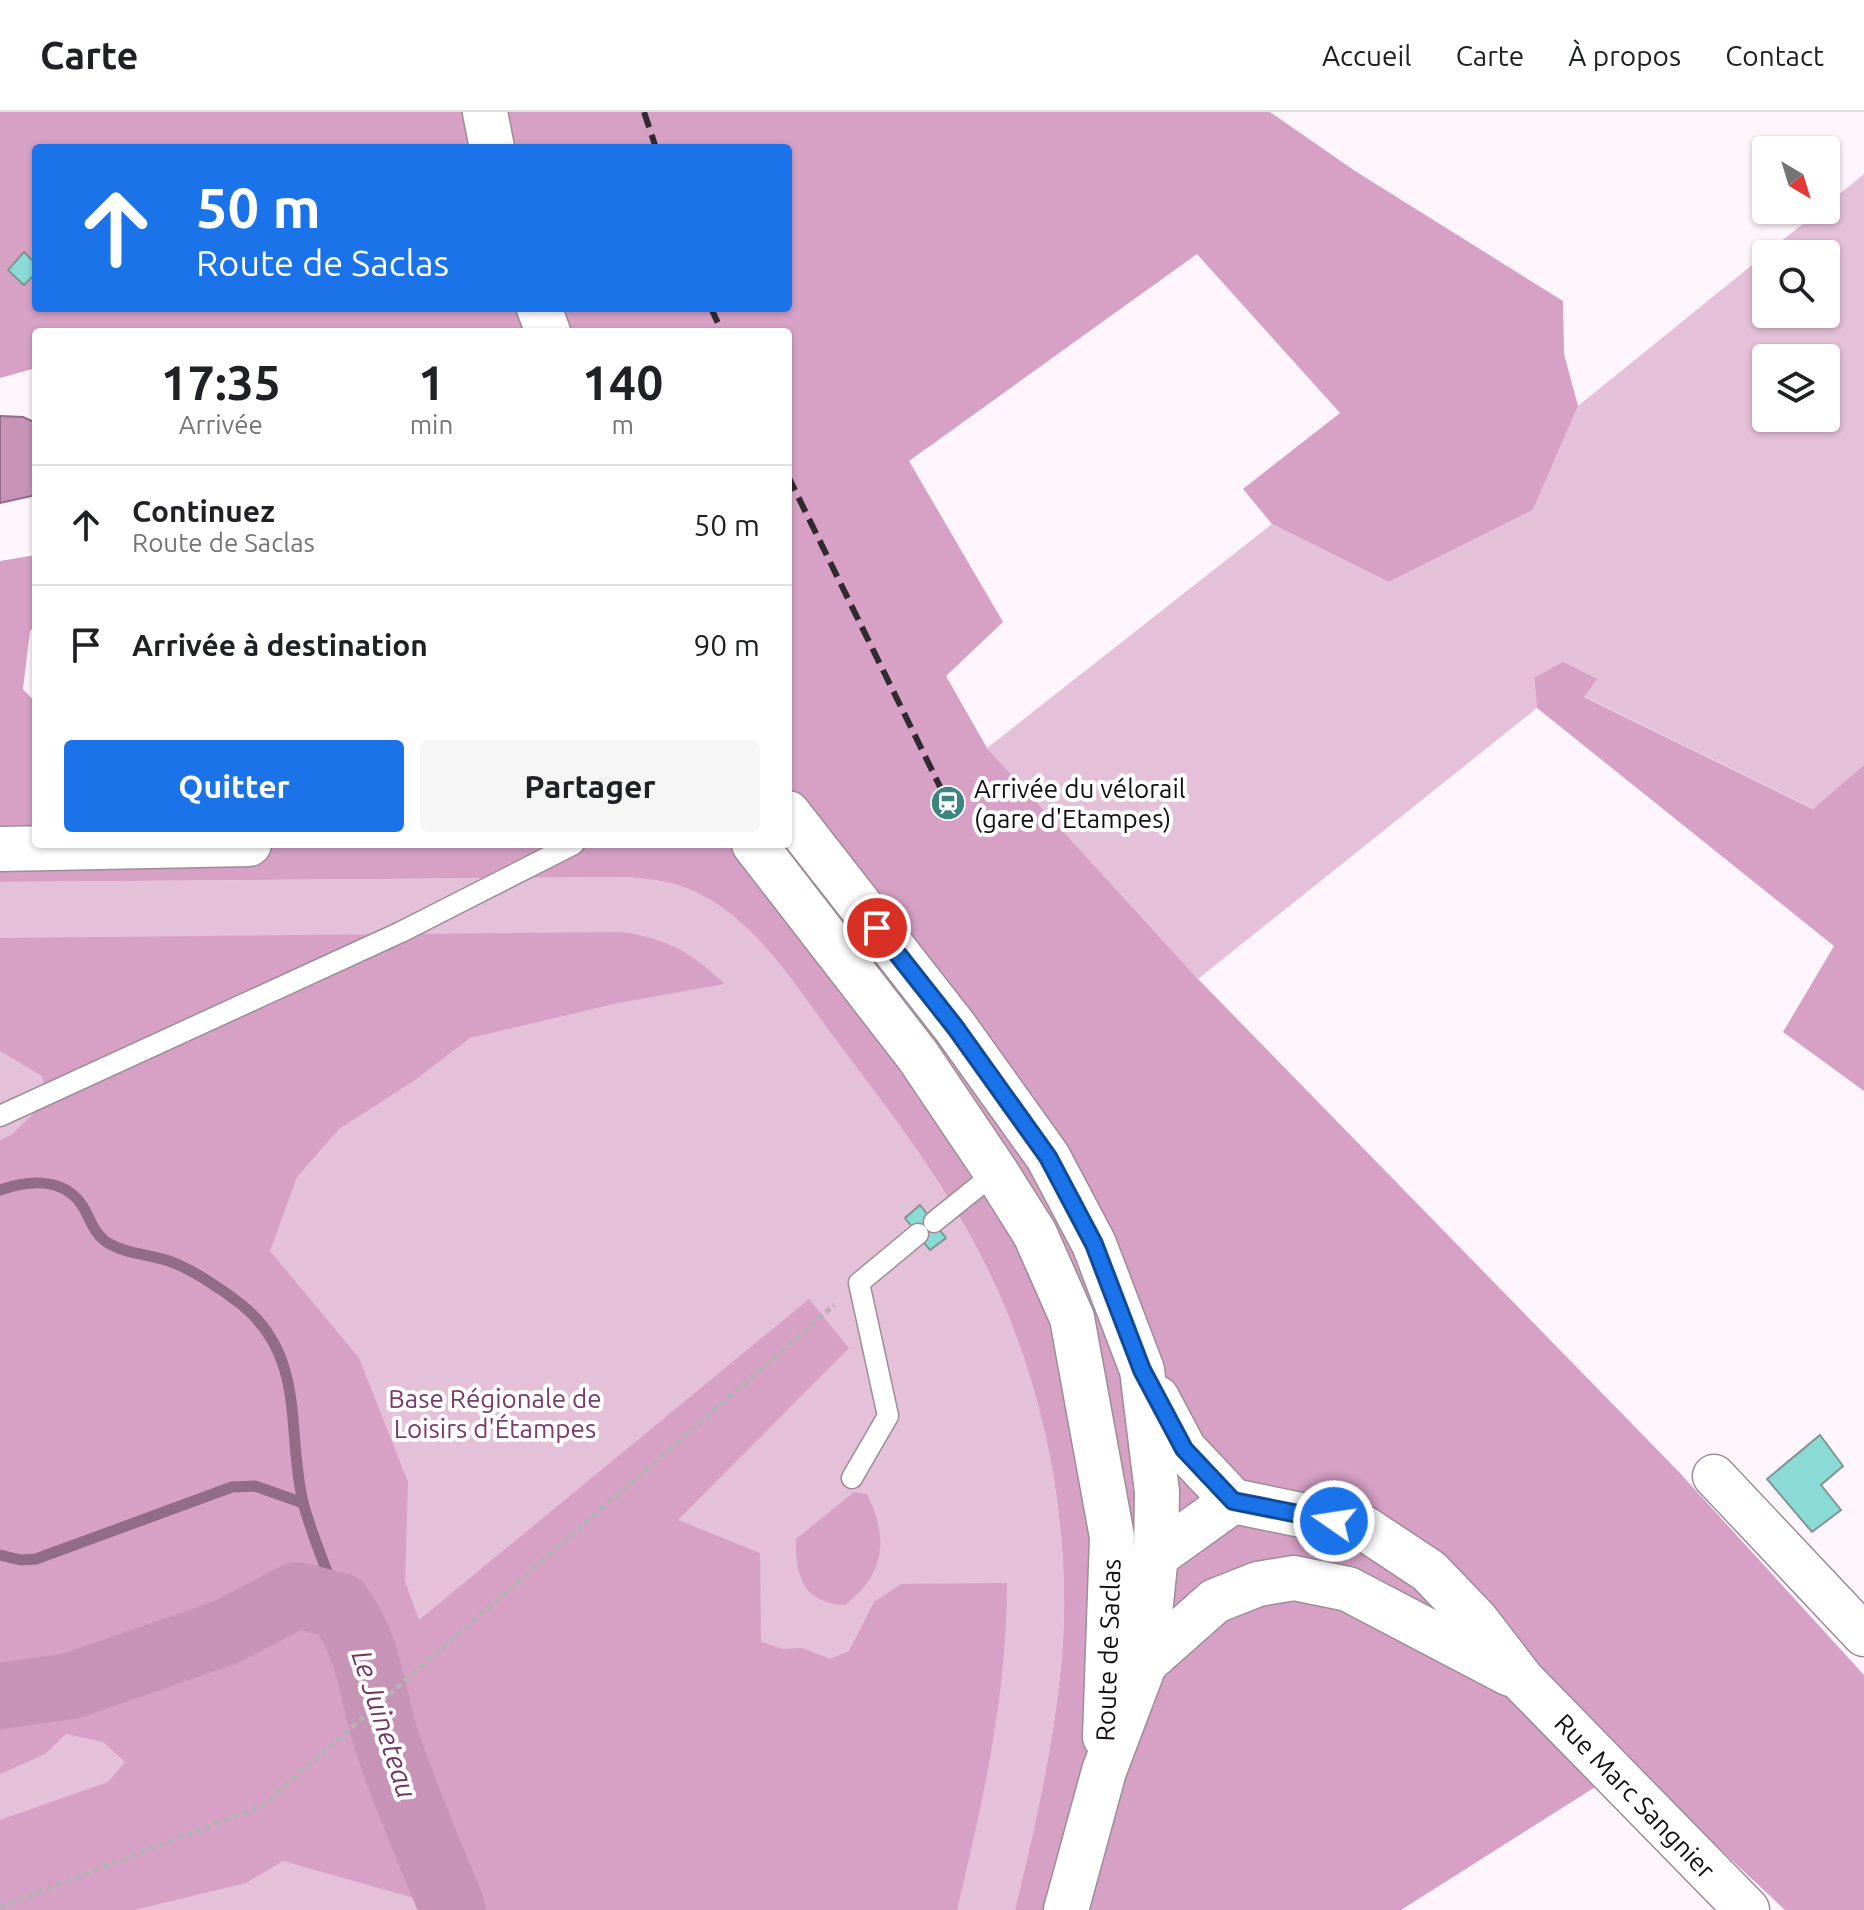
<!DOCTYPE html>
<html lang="fr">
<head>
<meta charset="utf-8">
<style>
  body { margin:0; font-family:Ubuntu,sans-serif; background:#f6f6f6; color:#202124; height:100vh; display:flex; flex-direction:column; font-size:30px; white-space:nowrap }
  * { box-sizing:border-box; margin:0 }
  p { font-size:26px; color:#757577 }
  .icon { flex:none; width:44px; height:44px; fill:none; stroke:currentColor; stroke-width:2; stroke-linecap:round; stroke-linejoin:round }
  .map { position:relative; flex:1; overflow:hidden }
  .panel { position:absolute; left:32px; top:216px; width:760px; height:520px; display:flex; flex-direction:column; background:#fff; border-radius:8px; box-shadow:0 2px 6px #0004 }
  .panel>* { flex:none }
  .top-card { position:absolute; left:32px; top:32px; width:760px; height:168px; border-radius:8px; box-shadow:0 2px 6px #0004; background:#1a73e8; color:#fff; overflow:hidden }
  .needle { width:52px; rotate:142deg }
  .buttons { position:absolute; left:1752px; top:24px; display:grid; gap:16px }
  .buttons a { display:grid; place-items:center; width:88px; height:88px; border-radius:8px; background:#fff; box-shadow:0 2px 6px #0004; font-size:40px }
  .pin { position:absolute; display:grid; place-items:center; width:68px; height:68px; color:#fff; margin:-34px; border:4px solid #fff; border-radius:50%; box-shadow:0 2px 8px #0007 }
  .me { position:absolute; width:88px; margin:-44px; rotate:283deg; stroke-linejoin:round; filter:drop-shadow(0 0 6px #0008) }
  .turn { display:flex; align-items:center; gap:28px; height:168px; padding:0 32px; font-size:36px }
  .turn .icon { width:104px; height:104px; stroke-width:2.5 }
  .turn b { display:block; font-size:56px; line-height:68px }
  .eta { display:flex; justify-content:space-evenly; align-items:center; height:136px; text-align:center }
  .eta b { font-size:48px; font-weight:700; line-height:56px }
  .cta { display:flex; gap:16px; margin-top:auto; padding:16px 32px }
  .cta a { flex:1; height:92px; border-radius:8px; background:#1a73e8; color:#fff; font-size:32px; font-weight:700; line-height:92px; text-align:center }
  .cta a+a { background:#f6f6f6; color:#202124 }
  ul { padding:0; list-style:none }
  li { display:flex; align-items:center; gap:24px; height:120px; padding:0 32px; border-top:2px solid #e0e0e0 }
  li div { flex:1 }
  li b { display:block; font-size:30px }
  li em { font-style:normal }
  header { display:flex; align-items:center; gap:48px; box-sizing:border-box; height:112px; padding:0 40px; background:#fff; border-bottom:2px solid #e0e0e0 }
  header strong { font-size:38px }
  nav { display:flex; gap:44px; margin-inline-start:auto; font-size:28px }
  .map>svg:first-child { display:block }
</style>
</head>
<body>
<header>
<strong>Carte</strong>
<nav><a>Accueil</a><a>Carte</a><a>À propos</a><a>Contact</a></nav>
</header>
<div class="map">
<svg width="1864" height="1798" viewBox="0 0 1864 1798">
  <rect width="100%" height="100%" fill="#fff5fc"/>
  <g fill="#e5c0d9" fill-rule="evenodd">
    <path d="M1864 62V653L1814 697 1583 584 1534 566 1537 596 1198 867 987 636 1272 412 1389 470 1533 398 1578 294 1820 98H1826V93ZM1766 142H1826V202H1766ZM1766 246H1826V306H1766Z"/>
    <path d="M627 765C643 767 660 768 675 772 752 796 795 875 841 935 895 1006 949 1077 988 1158 1043 1270 1070 1405 1063 1529 1057 1621 1036 1709 1015 1798H0V770Z"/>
  </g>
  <g fill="#d6a1c5" fill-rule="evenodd">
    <path d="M0 0H1270L1355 59 1563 189 1564 242 1578 294 1533 398 1389 470 1272 412 1243 377 1340 301 1197 142 909 349 1003 510 946 564 987 636 1198 867 1679 1360 1864 1563V1798H1785L1630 1653 1401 1798H1015C1036 1709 1057 1621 1063 1529 1070 1405 1043 1270 988 1158 949 1077 895 1006 841 935 795 875 752 796 675 772 660 768 643 767 627 765L0 770V449L36 443V513L30 519 23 577 36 591V732H788V220H36V256L0 266ZM36 36H788V196H36Z"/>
    <polygon points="1563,550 1597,567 1584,585 1813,697 1864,653 1864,979 1783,920 1834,834 1537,596 1534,566"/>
    <path d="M623 820C670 828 690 840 725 872L618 891 470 926 415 968 339 1017 297 1065 270 1139 359 1246 408 1370 405 1469 419 1508 809 1187 849 1236 678 1408 760 1441 761 1530 783 1537 803 1536 830 1547 849 1539 874 1490 901 1472 1007 1471C1007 1583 983 1689 957 1798H424L421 1788 283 1749 246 1771 134 1798H0V1708L108 1670 125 1650 103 1630 66 1622 45 1642 0 1662V1028L11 1023 49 987 42 964 0 939V826Z"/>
    <path d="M854 1380 867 1382C889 1427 885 1462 845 1493 803 1491 795 1464 796 1427Z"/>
  </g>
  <polygon fill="#c793b7" stroke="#926b86" stroke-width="2" points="0,304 23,305 36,311 36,383 0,391"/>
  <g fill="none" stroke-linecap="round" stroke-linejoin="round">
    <g stroke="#926b86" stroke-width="11">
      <path d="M0 1078C26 1069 59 1065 79 1089 89 1101 91 1118 105 1129 124 1142 148 1142 169 1149 192 1157 223 1178 242 1193 307 1246 286 1320 303 1390 312 1425 328 1460 340 1494"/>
      <polyline points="0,1443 21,1448 36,1447 232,1375 255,1374 303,1391"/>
    </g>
    <path stroke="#c793b7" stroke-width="66" d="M0 1584 71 1574 226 1520 297 1483 340 1494C375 1547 370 1583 390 1638 408 1692 432 1745 453 1798"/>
  </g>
  <g fill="#8adad5" stroke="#819593" stroke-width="2">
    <polygon points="24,140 36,152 36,161 24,173 8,158"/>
    <polygon points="920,1093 946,1126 930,1138 905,1106"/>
    <polygon points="1820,1323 1843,1354 1821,1373 1841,1398 1812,1420 1767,1367"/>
  </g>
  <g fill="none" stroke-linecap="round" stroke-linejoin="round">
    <g stroke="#9c8d97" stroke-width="23">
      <g id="lane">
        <polyline points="0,1004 401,820 574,732"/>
        <polyline points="934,1110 996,1060"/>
        <polyline points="852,1366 888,1304 859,1171 918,1122"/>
      </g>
    </g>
    <g stroke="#9c8d97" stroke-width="45">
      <polyline id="street" points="1714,1364 1864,1523"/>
    </g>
    <g stroke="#9c8d97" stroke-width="47">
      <g id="secondary">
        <polyline points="485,0 492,36"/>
        <polyline points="539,196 548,220"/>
        <polyline points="788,701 955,915 1048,1045 1094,1132 1142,1258 1157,1380 1156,1442 1145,1551 1104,1659 1066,1798"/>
        <polyline points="754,732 918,944 996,1060 1035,1122 1072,1206 1112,1425 1105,1625"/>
        <polyline points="0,737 249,732"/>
        <polyline points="1157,1286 1184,1337 1233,1389 1364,1416 1429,1459 1476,1508 1523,1569 1747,1798"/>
        <polyline points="1138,1457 1233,1389"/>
        <polyline points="1145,1551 1215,1489 1258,1472 1294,1466 1348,1477 1510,1562"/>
      </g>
    </g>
    <polyline stroke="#b8afb5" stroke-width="5" stroke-dasharray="6 4" stroke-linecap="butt" points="0,1795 263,1693 834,1193"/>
    <use href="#lane" stroke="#fff" stroke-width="20"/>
    <use href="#street" stroke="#fff" stroke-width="42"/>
    <use href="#secondary" stroke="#fff" stroke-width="44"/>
    <g stroke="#312a2f" stroke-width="6" stroke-dasharray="16 8" stroke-linecap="butt">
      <polyline points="644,0 656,36"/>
      <polyline points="711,196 722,220"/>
      <polyline points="788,364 948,691"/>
    </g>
  </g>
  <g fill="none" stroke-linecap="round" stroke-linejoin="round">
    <g stroke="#114b97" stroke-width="20">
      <polyline id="route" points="877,816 955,915 1048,1045 1094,1132 1142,1258 1184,1337 1233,1389 1334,1409"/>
    </g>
    <use href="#route" stroke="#1a73e8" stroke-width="14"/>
  </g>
  <defs>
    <g id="station-disc" transform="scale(1.8)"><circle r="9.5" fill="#3c8480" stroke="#fff"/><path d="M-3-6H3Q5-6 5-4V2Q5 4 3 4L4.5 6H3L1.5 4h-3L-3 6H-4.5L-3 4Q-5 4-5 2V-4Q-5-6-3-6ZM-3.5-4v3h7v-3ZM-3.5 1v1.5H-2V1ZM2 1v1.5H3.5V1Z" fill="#fff"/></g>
  </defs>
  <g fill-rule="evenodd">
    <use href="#station-disc" x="948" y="691"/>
  </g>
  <g text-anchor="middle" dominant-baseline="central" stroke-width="8" stroke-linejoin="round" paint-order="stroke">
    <g font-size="26" fill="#150f13" stroke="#fff" text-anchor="start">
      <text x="974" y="676">Arrivée du vélorail<tspan x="974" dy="30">(gare d'Etampes)</tspan></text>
    </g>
    <g font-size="26" fill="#7a3a6a" stroke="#fff">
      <text x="495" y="1286">Base Régionale de<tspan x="495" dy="30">Loisirs d'Étampes</tspan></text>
    </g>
    <g font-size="26" fill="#150f13" stroke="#fff">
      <text transform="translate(1108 1538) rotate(-88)">Route de Saclas</text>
      <text transform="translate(1635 1684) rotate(46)">Rue Marc Sangnier</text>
    </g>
    <g font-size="28" font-style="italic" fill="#743464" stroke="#fff">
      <text transform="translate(385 1612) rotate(72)">Le Juineteau</text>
    </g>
  </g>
</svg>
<div class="buttons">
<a><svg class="needle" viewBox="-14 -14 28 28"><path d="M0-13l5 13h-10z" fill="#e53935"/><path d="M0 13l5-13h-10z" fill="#757577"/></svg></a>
<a><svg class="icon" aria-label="search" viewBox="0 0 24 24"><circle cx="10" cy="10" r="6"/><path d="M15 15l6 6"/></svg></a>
<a><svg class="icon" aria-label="layers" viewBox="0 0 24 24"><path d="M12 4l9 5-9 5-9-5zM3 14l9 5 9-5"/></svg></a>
</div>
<div class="pin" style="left:877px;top:816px;background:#d93025"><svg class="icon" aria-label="arrive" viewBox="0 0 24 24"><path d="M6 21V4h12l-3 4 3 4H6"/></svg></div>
<svg class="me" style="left:1334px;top:1409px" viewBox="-20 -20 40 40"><circle r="17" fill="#1a73e8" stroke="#fff" stroke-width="3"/><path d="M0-11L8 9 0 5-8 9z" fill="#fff"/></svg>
<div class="top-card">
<div class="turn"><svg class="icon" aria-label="ahead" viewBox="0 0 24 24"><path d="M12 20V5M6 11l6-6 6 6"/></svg><div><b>50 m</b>Route de Saclas</div></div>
</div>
<section class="panel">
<div class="eta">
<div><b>17:35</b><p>Arrivée</p></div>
<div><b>1</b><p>min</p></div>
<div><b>140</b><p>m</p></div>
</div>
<ul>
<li><svg class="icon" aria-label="ahead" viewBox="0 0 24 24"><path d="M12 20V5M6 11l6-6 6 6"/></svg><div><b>Continuez</b><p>Route de Saclas</p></div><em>50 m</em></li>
<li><svg class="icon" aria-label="arrive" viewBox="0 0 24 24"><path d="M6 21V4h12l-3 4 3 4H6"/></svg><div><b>Arrivée à destination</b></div><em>90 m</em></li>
</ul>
<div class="cta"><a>Quitter</a><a>Partager</a></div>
</section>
</div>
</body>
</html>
